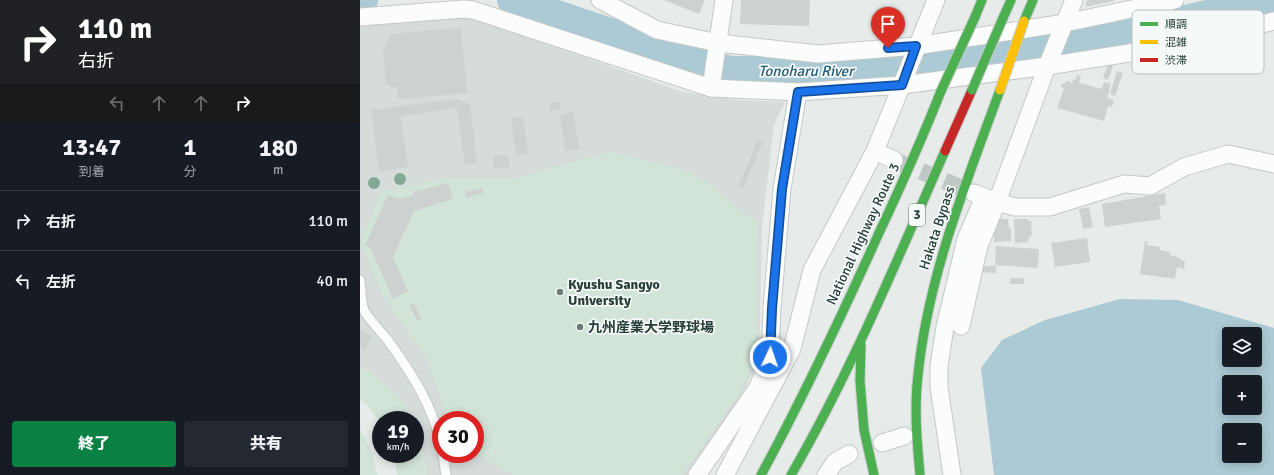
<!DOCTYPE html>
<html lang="ja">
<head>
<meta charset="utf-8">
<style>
  body { margin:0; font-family:Signika,"Noto Sans JP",sans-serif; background:#242831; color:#f1f3f6; height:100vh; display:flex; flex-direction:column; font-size:15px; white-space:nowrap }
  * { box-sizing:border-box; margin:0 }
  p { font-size:13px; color:#9ea1a6 }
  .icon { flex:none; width:22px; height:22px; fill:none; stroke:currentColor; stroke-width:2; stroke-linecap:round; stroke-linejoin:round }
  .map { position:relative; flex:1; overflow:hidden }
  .details { display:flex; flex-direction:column; background:#171b24; width:360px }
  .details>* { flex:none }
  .banner { background:#202124; color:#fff; overflow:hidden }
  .buttons { position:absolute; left:862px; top:327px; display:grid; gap:8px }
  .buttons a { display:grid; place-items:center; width:40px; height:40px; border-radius:4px; background:#171b24; box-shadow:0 2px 10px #0003; font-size:20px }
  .speed { position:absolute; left:12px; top:411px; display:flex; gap:8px; font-size:20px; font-weight:700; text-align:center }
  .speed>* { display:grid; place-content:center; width:52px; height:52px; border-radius:50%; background:#171b24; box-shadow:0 2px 10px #0003; line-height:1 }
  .speed small { font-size:10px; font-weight:400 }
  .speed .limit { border:6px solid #d22; background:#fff; color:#111 }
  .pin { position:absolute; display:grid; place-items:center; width:34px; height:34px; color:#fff; margin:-41px -17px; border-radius:50% 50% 50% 0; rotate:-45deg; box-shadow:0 0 4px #0007 }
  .pin .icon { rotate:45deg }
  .me { position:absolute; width:44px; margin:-22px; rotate:3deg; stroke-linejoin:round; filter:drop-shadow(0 0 3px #0008) }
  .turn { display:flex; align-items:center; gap:14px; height:84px; padding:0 12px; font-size:18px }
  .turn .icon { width:52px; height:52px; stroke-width:2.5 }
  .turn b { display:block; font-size:28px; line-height:34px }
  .lanes { display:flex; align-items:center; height:38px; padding:0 12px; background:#0003; justify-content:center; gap:20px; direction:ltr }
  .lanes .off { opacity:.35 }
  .eta { display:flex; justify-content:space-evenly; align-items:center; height:68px; text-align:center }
  .eta b { font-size:24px; font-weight:800; line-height:28px }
  .cta { display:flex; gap:8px; margin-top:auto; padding:8px 12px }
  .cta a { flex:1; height:46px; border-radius:4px; background:#0b8043; color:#fff; font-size:16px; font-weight:800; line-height:46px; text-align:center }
  .cta a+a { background:#242831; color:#f1f3f6 }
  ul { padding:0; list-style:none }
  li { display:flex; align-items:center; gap:12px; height:60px; padding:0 12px; border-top:1px solid #363941 }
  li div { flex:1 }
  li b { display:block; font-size:15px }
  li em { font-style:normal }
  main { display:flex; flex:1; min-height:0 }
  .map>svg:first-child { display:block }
</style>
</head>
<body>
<main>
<section class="details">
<div class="banner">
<div class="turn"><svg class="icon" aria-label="right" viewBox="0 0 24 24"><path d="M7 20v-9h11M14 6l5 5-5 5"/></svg><div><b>110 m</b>右折</div></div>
<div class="lanes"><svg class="icon off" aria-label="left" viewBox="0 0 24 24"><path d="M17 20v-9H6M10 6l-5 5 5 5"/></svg><svg class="icon off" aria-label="ahead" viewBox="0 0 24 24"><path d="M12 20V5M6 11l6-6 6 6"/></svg><svg class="icon off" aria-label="ahead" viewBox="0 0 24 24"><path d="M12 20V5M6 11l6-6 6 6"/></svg><svg class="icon" aria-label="right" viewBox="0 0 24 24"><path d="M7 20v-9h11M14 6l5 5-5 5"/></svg></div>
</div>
<div class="eta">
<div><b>13:47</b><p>到着</p></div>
<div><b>1</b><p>分</p></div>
<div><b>180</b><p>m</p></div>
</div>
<ul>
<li><svg class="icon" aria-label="right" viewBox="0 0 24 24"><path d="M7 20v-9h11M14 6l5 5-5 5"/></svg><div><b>右折</b></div><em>110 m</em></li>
<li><svg class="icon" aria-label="left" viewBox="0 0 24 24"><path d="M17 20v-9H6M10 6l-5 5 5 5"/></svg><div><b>左折</b></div><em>40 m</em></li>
</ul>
<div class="cta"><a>終了</a><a>共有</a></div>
</section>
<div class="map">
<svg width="914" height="475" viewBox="0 0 914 475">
  <rect width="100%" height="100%" fill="#e7ebe9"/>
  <path fill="#d5dcd9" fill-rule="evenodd" d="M109 16 323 92 379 100 425 102 414 125 402 226 399 359 383 392 328 475H66V467L55 425V420H53L43 400 15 376 0 365V26ZM81 420H115V454H81Z"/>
  <g fill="#d2e3d8">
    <polygon points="251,152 319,168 345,181 397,223 396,357 381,391 322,475 153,475 115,452 115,420 88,420 66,357 23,296 1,242 21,191 85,179 151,179"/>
    <polygon points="0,365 15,376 43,400 53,420 21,420 21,423 7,405 0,399"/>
    <polygon points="55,425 66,467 66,475 37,475 35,454 55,454"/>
    <polygon points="0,429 12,453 17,475 0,475"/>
  </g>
  <path fill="#accad5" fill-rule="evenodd" d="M760 299 818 300 914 328V475H634L621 368 642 340 685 320ZM869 334H895V360H869ZM869 382H895V408H869ZM869 430H895V456H869Z"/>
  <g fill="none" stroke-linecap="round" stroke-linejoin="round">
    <g stroke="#accad5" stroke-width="30">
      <polyline points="0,0 3,0"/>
      <polyline points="152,0 339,63 371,71 505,71 687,47 787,31 834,18 912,0"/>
    </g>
  </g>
  <g fill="#cdd2d1">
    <polygon points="304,0 345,0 339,14"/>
    <polygon points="381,0 450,0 449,26 380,24"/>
    <polygon points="727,0 754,0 754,1 725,7"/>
    <polygon points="101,28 107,93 38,99 37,87 30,88 30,84 26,85 23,48 26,48 25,42 29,42 29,34"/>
    <polygon points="748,64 753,66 748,80 743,78"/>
    <polygon points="757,71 763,73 755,96 750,94"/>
    <polygon points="717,75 721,76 719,83 742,89 744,82 751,84 747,98 754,100 752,107 748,106 744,121 697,108 704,88 701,87 702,83 705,84 706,81 712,83 713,80 715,80"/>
    <polygon points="96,99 110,104 117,163 105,165 97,108 41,116 48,167 19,171 11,110"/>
    <polygon points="199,101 200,109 191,111 189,103"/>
    <polygon points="213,112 219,149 205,151 200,115"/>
    <polygon points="163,117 168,153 156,155 151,118"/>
    <polygon points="398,140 403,142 383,188 378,186"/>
    <polygon points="148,154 150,167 134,169 133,156"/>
    <polygon points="88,183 93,199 54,211 33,257 48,291 33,299 10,247 5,245 28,195 39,199 53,195 53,192"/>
    <polygon points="122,188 123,193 106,198 105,192"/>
    <polygon points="805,193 806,205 799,206 801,219 745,227 742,204"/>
    <polygon points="729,207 733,227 723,229 719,209"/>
    <polygon points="638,219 648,219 649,229 651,229 651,241 634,242 634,228 637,228"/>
    <polygon points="654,219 667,219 668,221 671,221 672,236 669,237 668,242 655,243"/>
    <polygon points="727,238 730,262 695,267 691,243"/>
    <polygon points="785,241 788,242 787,245 800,247 800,250 810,252 809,255 815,256 825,262 824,269 817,267 815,279 780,274"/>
    <polygon points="636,246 679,249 678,268 635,265"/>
    <polygon points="622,266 636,266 636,273 621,272"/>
    <rect x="650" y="278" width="14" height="6"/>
    <polygon points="54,303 61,319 57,321 49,305"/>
    <polygon points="0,330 12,336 5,350 0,347"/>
  </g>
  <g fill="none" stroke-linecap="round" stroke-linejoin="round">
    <polyline stroke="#c0c8c6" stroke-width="17" stroke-dasharray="17 8" stroke-linecap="butt" points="538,162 614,193"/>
    <g stroke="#c4c8c6" stroke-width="11">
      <g id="lane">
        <path d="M0 280C1 288 1 304 4 310 7 317 21 332 27 339 50 371 73 405 81 445"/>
        <polyline points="83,454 86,475"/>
      </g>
    </g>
    <g stroke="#c4c8c6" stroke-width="19">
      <g id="street">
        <polyline points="240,0 297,30 358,43 458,54 556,46 705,23 815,0"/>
        <polyline points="802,0 813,46"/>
        <polyline points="0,17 104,9 113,10 351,88 438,92 542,85 687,66 813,46 914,21"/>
        <polyline points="351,88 364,0"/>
        <polyline points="515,151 534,160"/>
        <polyline points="614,193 637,202 655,207 690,207 764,184 790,186 824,167 868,154 914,164"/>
        <polyline points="601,326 619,246 637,202 687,66 714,0"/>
        <polyline points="522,443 544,436"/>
        <polyline points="337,475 398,387 410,357 412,308 422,189 438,92"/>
        <polyline points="365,475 432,349 452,270 515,151 576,0"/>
        <polyline points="466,475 475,462 489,454"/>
        <polyline points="592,475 579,387 579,366 585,327 606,239 624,197"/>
      </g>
    </g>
    <g stroke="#c3cac8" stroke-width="11">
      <g id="fast">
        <polyline points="615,17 622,0"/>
        <polyline points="643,18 651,0"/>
        <polyline points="664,21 673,0"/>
        <polyline points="501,345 500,381 504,430 514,475"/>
        <path d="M401 475C444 396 482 315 519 233 541 186 562 139 581 91"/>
        <path d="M431 475C491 372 537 260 585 151"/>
        <path d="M560 475C557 442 554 408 558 375 568 276 606 183 640 90"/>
      </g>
    </g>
    <g stroke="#c3cac8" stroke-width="11">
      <polyline id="jam" points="585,151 612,90"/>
    </g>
    <use href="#lane" stroke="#fbfcfc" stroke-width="9"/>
    <use href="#street" stroke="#fbfcfc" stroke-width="17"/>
    <use href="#fast" stroke="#4caf50" stroke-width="9"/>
    <use href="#jam" stroke="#c62828" stroke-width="9"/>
    <g stroke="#c3cac8" stroke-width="11" stroke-linecap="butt">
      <g id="fast-bridge">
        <polyline points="612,90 643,18"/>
        <polyline points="581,91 615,17"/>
      </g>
    </g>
    <g stroke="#c3cac8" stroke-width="11" stroke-linecap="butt">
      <polyline id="slow-bridge" points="640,90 664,21"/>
    </g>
    <use href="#fast-bridge" stroke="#4caf50" stroke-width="9"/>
    <use href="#slow-bridge" stroke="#ffc107" stroke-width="9"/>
  </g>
  <g fill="#85a796">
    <circle cx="40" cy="179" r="6"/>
    <circle cx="14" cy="183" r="6"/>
  </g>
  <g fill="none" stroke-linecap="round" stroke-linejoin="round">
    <g stroke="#114b97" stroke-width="10">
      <polyline id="route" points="410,357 412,308 422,189 438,92 542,85 556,46 528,48"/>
    </g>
    <use href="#route" stroke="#1a73e8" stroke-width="7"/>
  </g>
  <g fill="#6a7a77" stroke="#f5f9f8" stroke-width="1.5">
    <circle cx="200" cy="292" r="4"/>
    <circle cx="220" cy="327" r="4"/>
  </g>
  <g text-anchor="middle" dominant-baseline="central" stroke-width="3.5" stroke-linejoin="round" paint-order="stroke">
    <rect fill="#f5f9f8" stroke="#647572" stroke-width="1" x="549" y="204" width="16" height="22" rx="3"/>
    <g font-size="13" font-weight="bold" fill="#263d39">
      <text x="557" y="215">3</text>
    </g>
    <g font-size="14" fill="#263d39" stroke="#f5f9f8">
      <text transform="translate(577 228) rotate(-72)">Hakata Bypass</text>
      <text transform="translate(503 234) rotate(-65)">National Highway Route 3</text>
    </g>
    <g font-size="14" font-weight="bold" fill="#263d39" stroke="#f5f9f8" text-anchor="start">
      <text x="208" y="284">Kyushu Sangyo<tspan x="208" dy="16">University</tspan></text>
      <text x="228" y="327">九州産業大学野球場</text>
    </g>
    <g font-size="15" font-style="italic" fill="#255d74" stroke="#f5f9f8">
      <text x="446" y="71">Tonoharu River</text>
    </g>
  </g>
  <rect x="772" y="10" width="132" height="64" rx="6" fill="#f5f9f8" stroke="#b7c1bf" stroke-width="1"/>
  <rect x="780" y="22" width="18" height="4" fill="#4caf50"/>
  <rect x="780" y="40" width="18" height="4" fill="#ffc107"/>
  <rect x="780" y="58" width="18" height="4" fill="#c62828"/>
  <g font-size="11" fill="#263d39">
    <text x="805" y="28">順調</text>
    <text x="805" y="46">混雑</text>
    <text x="805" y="64">渋滞</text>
  </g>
</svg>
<div class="buttons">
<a><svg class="icon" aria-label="layers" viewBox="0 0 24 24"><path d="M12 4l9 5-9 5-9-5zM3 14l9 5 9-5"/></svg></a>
<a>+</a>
<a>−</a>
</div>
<div class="speed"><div>19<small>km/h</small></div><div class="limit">30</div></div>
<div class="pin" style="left:528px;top:48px;background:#d93025"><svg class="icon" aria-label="arrive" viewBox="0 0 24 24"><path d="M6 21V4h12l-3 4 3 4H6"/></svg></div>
<svg class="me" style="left:410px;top:357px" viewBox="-20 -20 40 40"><circle r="17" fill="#1a73e8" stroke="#fff" stroke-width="3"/><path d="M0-11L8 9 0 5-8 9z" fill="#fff"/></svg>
</div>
</main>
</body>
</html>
